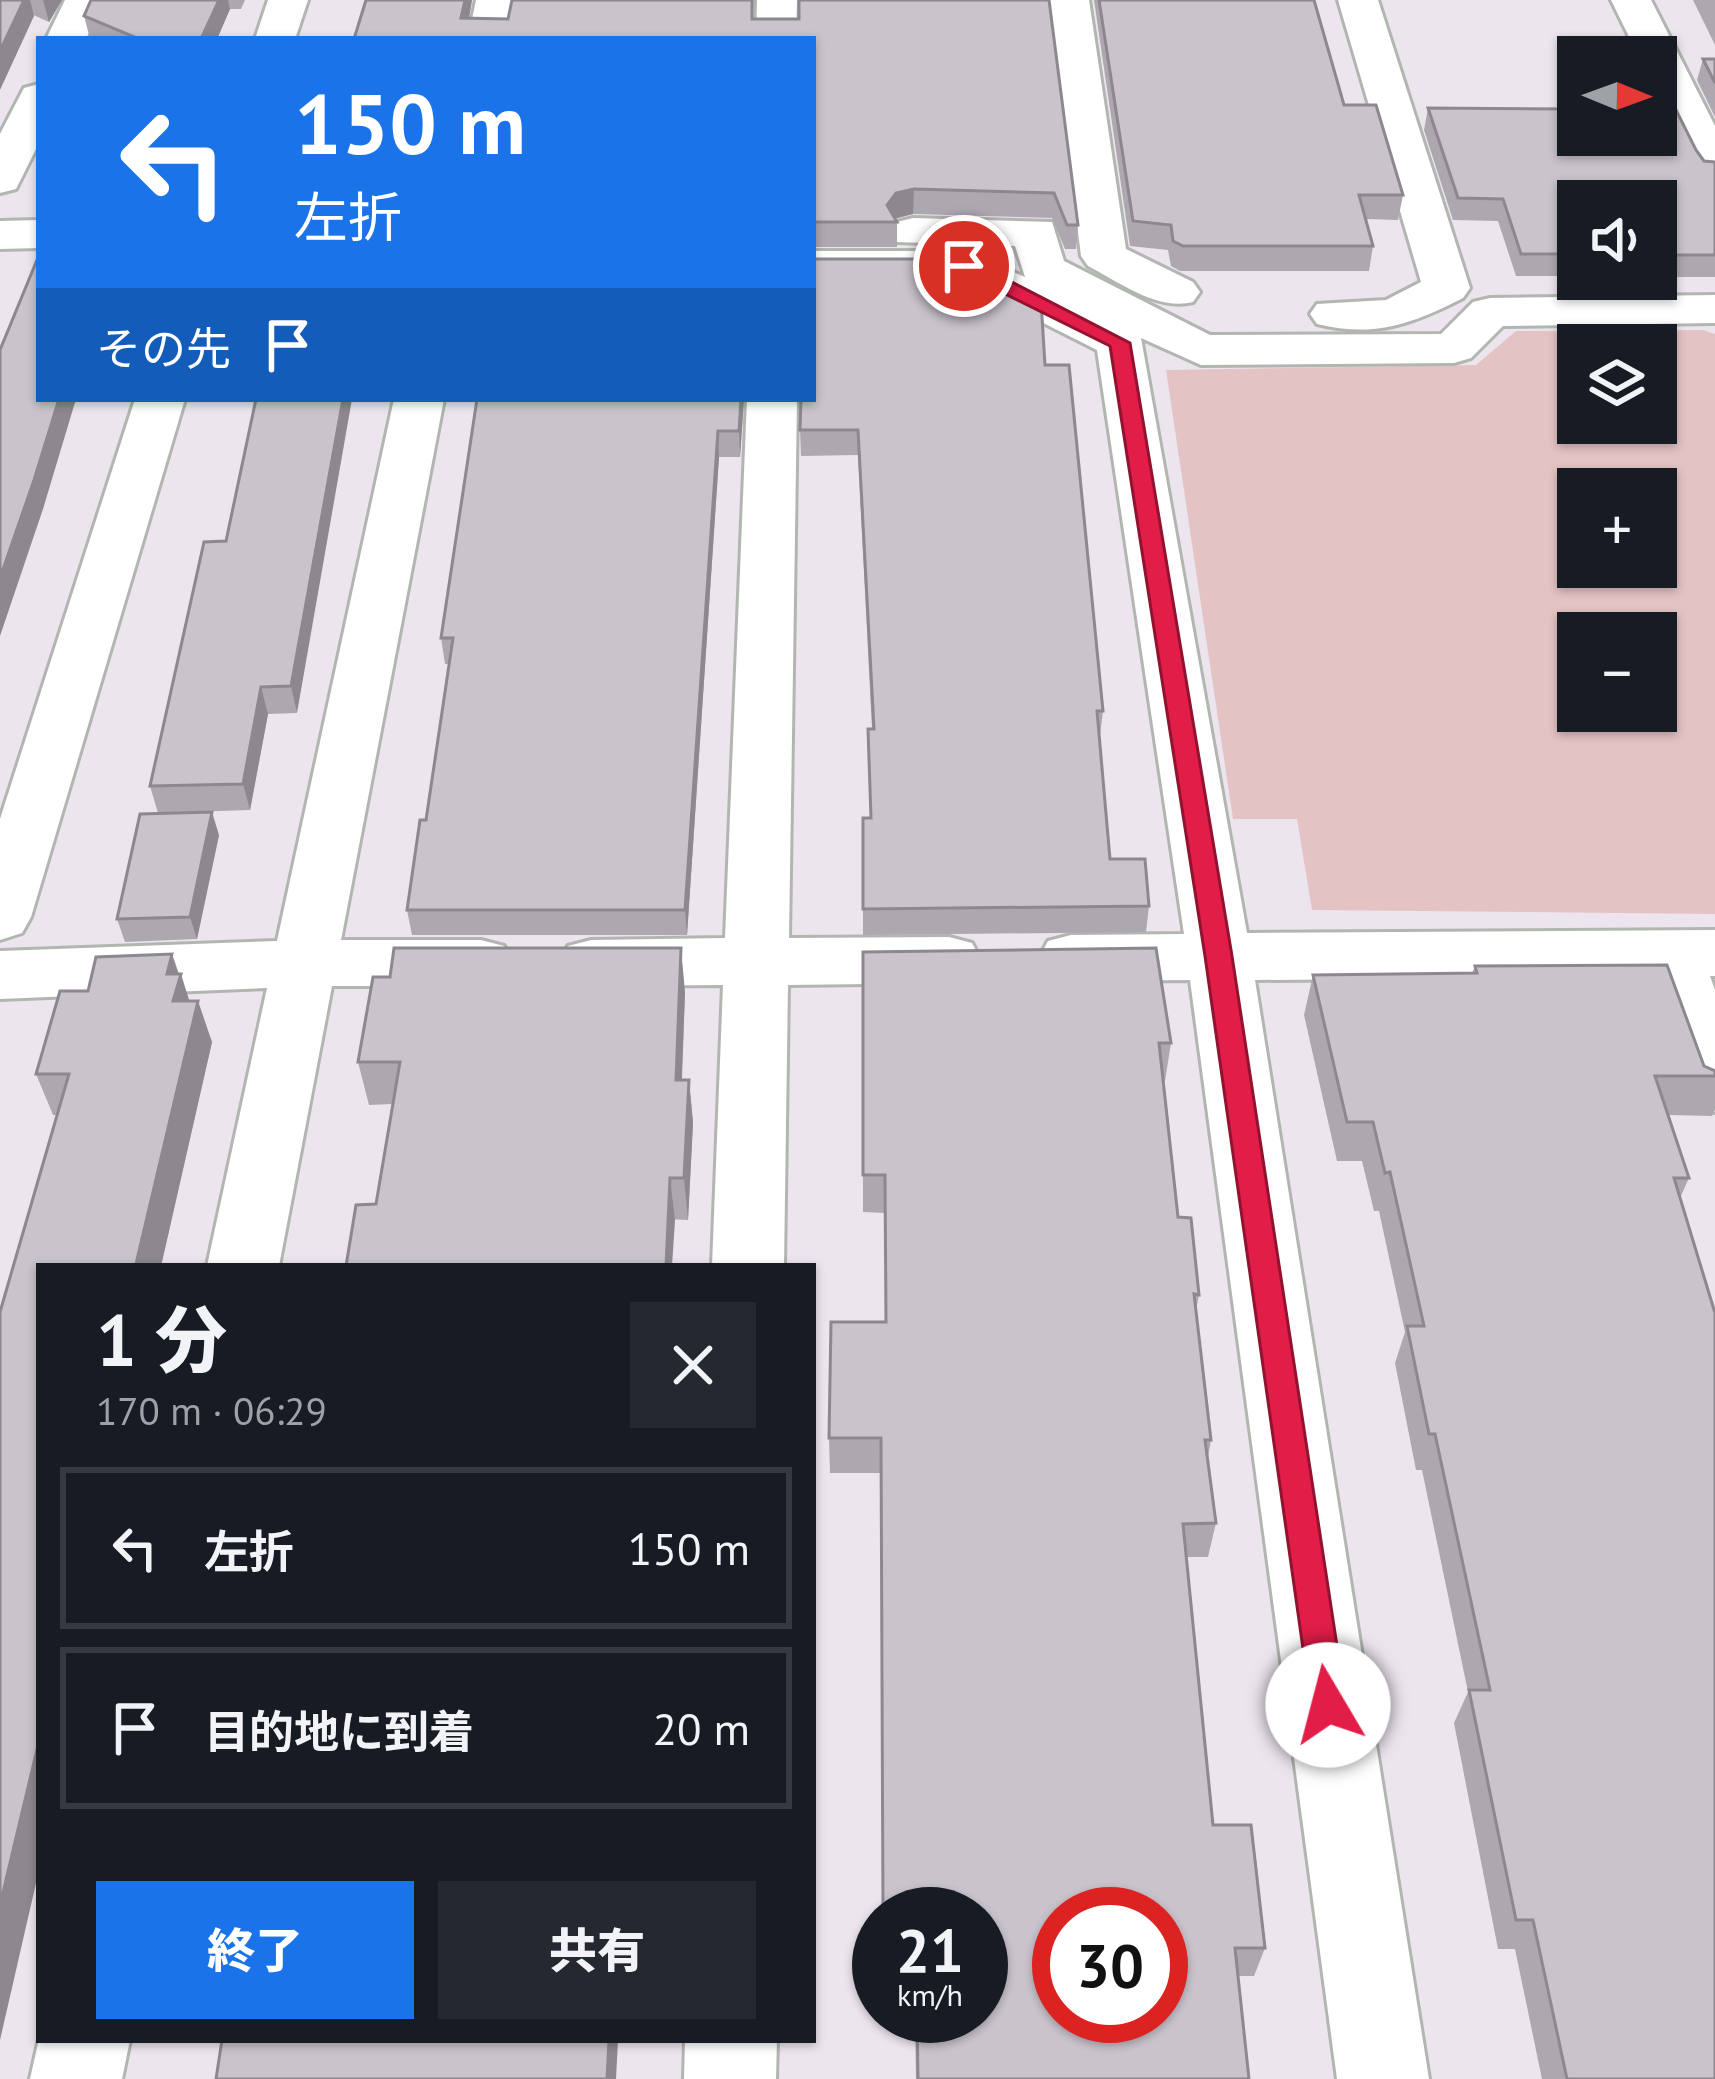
<!DOCTYPE html>
<html lang="ja">
<head>
<meta charset="utf-8">
<style>
  body { margin:0; font-family:"PT Sans","Noto Sans JP",sans-serif; background:#242831; color:#f1f3f6; height:100vh; display:flex; flex-direction:column; font-size:45px; white-space:nowrap }
  * { box-sizing:border-box; margin:0 }
  p { font-size:39px; color:#9ea1a6 }
  .icon { flex:none; width:66px; height:66px; fill:none; stroke:currentColor; stroke-width:2; stroke-linecap:round; stroke-linejoin:round }
  .map { position:relative; flex:1; overflow:hidden }
  .panel { position:absolute; left:36px; top:1263px; width:780px; height:780px; display:flex; flex-direction:column; background:#171b24; border-radius:0px; box-shadow:0 3px 9px #0004 }
  .panel>* { flex:none }
  .guide { position:absolute; left:36px; top:36px; width:780px; height:366px; border-radius:0px; box-shadow:0 3px 9px #0004; background:#1a73e8; color:#fff; overflow:hidden }
  .needle { width:78px; rotate:91deg }
  .buttons { position:absolute; left:1557px; top:36px; display:grid; gap:24px }
  .buttons a { display:grid; place-items:center; width:120px; height:120px; border-radius:0px; background:#171b24; box-shadow:0 3px 9px #0004; font-size:60px }
  .speed { position:absolute; left:852px; top:1887px; display:flex; gap:24px; font-size:60px; font-weight:700; text-align:center }
  .speed>* { display:grid; place-content:center; width:156px; height:156px; border-radius:50%; background:#171b24; box-shadow:0 3px 9px #0004; line-height:1 }
  .speed small { font-size:30px; font-weight:400 }
  .speed .limit { border:18px solid #d22; background:#fff; color:#111 }
  .pin { position:absolute; display:grid; place-items:center; width:102px; height:102px; color:#fff; margin:-51px; border:6px solid #fff; border-radius:50%; box-shadow:0 3px 12px #0007 }
  .me { position:absolute; width:132px; margin:-66px; rotate:352deg; stroke-linejoin:round; filter:drop-shadow(0 0 9px #0008) }
  .turn { display:flex; align-items:center; gap:42px; height:252px; padding:0 60px; font-size:54px }
  .turn .icon { width:156px; height:156px; stroke-width:2.5 }
  .turn b { display:block; font-size:84px; line-height:102px }
  .then { display:flex; align-items:center; height:114px; padding:0 60px; background:#0003; gap:24px; font-size:45px }
  .round { display:grid; place-items:center; flex:none; width:126px; height:126px; border-radius:0px; background:#242831 }
  .summary { display:flex; align-items:center; justify-content:space-between; height:204px; padding:0 60px }
  h1 { font-size:72px; font-weight:800; line-height:90px }
  .primary-button { display:flex; gap:24px; margin-top:auto; padding:24px 60px }
  .primary-button a { flex:1; height:138px; border-radius:0px; background:#1a73e8; color:#fff; font-size:48px; font-weight:800; line-height:138px; text-align:center }
  .primary-button a+a { background:#242831; color:#f1f3f6 }
  ul { padding:0; list-style:none }
  li { display:flex; align-items:center; gap:36px; height:162px; margin:0 24px 18px; padding:0 36px; border:6px solid #363941; border-radius:0px }
  li div { flex:1 }
  li b { display:block; font-size:45px }
  li em { font-style:normal }
  .map>svg:first-child { display:block }
</style>
</head>
<body>
<div class="map">
<svg width="1715" height="2079" viewBox="0 0 1715 2079">
  <rect width="100%" height="100%" fill="#ece5ee"/>
  <path fill="#e4c3c4" fill-rule="evenodd" d="M1703 330 1715 334V914L1312 910 1297 819H1233L1166 370 1476 365 1516 331ZM1656 345V423H1578V345ZM1578 489H1656V567H1578ZM1578 633H1656V711H1578Z"/>
  <g fill="none" stroke-linecap="round" stroke-linejoin="round">
    <g stroke="#b2b6b0" stroke-width="6">
      <g id="minor">
        <polygon points="65,0 105,0 86,39 46,39"/>
        <polygon points="268,0 308,0 295,39 255,39"/>
        <polygon points="476,0 516,0 508,39 468,39"/>
        <polygon points="757,0 797,0 796,39 756,39"/>
        <path d="M1049 0H1089L1126 249 1193 282 1200 292 1193 302C1157 311 1119 282 1088 266L1081 256Z"/>
        <path d="M1338 0H1378L1470 288 1463 298C1412 324 1375 338 1317 324L1310 314 1317 304 1386 300 1421 282Z"/>
        <polygon points="1611,0 1651,0 1715,126 1715,182 1699,178 1693,169 1656,93 1656,57 1639,57"/>
        <polygon points="39,84 39,143 16,189 0,193 0,134 24,88"/>
        <polygon points="913,218 1052,222 1064,261 1210,335 1441,334 1473,302 1490,298 1715,295 1715,323 1503,326 1471,358 1454,363 1201,365 1141,338 1247,933 1715,930 1715,976 1710,976 1715,990 1715,1112 1691,1104 1646,977 1255,980 1429,2079 1337,2079 1190,980 1071,981 1048,975 1039,958 1048,941 1071,935 1184,934 1097,350 956,279 813,279 813,251 964,251 1025,277 1015,246 897,242 890,232 897,222"/>
        <polygon points="39,220 39,248 0,249 0,221"/>
        <polygon points="135,399 185,399 31,917 22,933 0,940 0,819"/>
        <polygon points="394,399 444,399 341,940 481,940 504,946 513,963 504,980 481,986 332,986 279,1266 207,1266 267,988 0,999 0,951 277,941"/>
        <polygon points="747,399 797,399 789,938 949,937 972,943 981,960 972,977 949,983 788,985 784,1266 712,1266 723,985 591,986 568,980 559,963 568,946 591,940 725,938"/>
        <polygon points="39,2039 130,2040 122,2079 30,2079"/>
        <polygon points="685,2040 777,2040 776,2079 684,2079"/>
      </g>
    </g>
    <use href="#minor" fill="#fff" fill-rule="evenodd"/>
  </g>
  <g fill="#ada8af">
    <polygon points="0,0 62,0 49,22"/>
    <polygon points="91,0 245,0 241,9 230,9 217,39 90,39 84,16"/>
    <polygon points="366,0 472,0 469,19 508,19 512,0 754,0 753,19 799,19 1049,0 1078,225 1076,249 1065,249 1052,218 913,214 895,219 897,222 897,247 813,247 813,39 354,39"/>
    <polygon points="1094,0 1314,0 1344,105 1403,195 1398,220 1366,219 1373,246 1369,271 1180,271 1171,266 1168,250 1130,246"/>
    <polygon points="1693,0 1715,0 1715,45"/>
    <polygon points="1564,58 1578,58 1578,135 1658,74 1696,150 1704,161 1715,162 1715,277 1656,277 1656,201 1578,201 1578,276 1516,276 1498,221 1453,220 1424,130 1428,108 1571,109 1559,79"/>
    <polygon points="1703,59 1715,59 1715,117 1697,80"/>
    <polygon points="1045,365 1103,711 1100,736 1110,859 1149,906 1146,932 863,935 863,818 870,818 868,729 872,729 858,455 801,456 800,430"/>
    <polygon points="256,399 297,713 268,714 250,810 158,813 150,786 226,541"/>
    <polygon points="744,399 740,457 719,457 687,935 412,935 407,910 426,820 449,664 445,664 441,638"/>
    <polygon points="219,835 197,939 125,942 117,919"/>
    <polygon points="863,952 1171,1043 1165,1081 1163,1081 1178,1217 1199,1295 1196,1310 1211,1440 1208,1457 1216,1523 1208,1557 1187,1557 1213,1825 1265,1948 1254,1976 1238,1976 1249,2079 916,2079 915,2016 981,2016 880,1473 830,1473 829,1438 885,1322 885,1213 863,1212"/>
    <polygon points="172,954 189,1001 212,1042 161,1266 39,1266 57,1115 53,1115 36,1074 88,991"/>
    <polygon points="1475,966 1715,1071 1715,1110 1712,1116 1669,1115 1689,1178 1680,1198 1715,2079 1542,2079 1515,1949 1498,1949 1454,1723 1468,1692 1422,1470 1416,1470 1395,1363 1405,1332 1379,1211 1374,1211 1362,1161 1337,1161 1304,1015 1313,975 1472,973"/>
    <polygon points="685,992 682,1080 689,1080 693,1123 688,1220 376,1204 393,1104 369,1105 358,1062"/>
  </g>
  <g fill="#8d888f">
    <polygon points="24,0 30,0 34,16 0,90 0,51"/>
    <polygon points="43,0 62,0 49,22"/>
    <polygon points="219,0 228,0 230,9 217,39 201,39"/>
    <polygon points="465,0 472,0 465,39 461,18"/>
    <polygon points="914,189 913,214 896,218 892,222 887,205 896,193"/>
    <polygon points="59,399 76,399 43,509 0,636 0,578"/>
    <polygon points="343,399 352,399 297,713 291,686"/>
    <polygon points="741,399 744,399 740,457 739,431"/>
    <polygon points="718,431 719,457 687,935 685,910"/>
    <polygon points="261,687 268,714 250,810 243,784"/>
    <polygon points="212,812 219,835 197,939 190,917"/>
    <polygon points="681,948 685,992 680,1123 676,1080"/>
    <polygon points="172,954 179,977 181,974 194,1016 173,1001 167,974"/>
    <polygon points="198,1001 212,1042 161,1266 137,1266 136,1264"/>
    <polygon points="689,1080 693,1123 688,1220 684,1178"/>
    <polygon points="670,1178 675,1220 672,1266 666,1266"/>
    <polygon points="39,1741 39,1870 0,2040 0,1905"/>
    <polygon points="609,2040 618,2040 616,2079 607,2079"/>
  </g>
  <g fill="#c9c3cc" stroke="#8d888f" stroke-width="3" fill-rule="evenodd">
    <polygon points="0,0 24,0 0,51"/>
    <polygon points="91,0 219,0 201,39 139,39 84,16"/>
    <polygon points="366,0 465,0 461,18 508,19 512,0 752,0 752,19 799,19 799,0 1049,0 1078,225 1067,225 1054,193 914,189 896,193 887,205 897,222 813,222 813,39 354,39"/>
    <polygon points="1099,0 1314,0 1344,105 1376,105 1403,195 1359,195 1373,246 1183,246 1173,241 1171,225 1133,221"/>
    <polygon points="1564,58 1578,58 1578,92"/>
    <polygon points="1656,58 1658,74 1696,150 1704,161 1715,162 1715,255 1656,255 1656,201 1578,201 1578,254 1521,254 1503,199 1458,198 1428,108 1578,109 1578,135 1656,135"/>
    <polygon points="1703,59 1715,59 1715,83"/>
    <polygon points="39,255 39,399 59,399 34,480 0,578 0,350"/>
    <polygon points="813,259 956,259 1041,301 1045,365 1069,365 1103,711 1097,711 1110,859 1145,859 1149,906 863,909 863,818 871,818 868,729 874,729 858,430 800,430 801,399 813,399"/>
    <polygon points="256,399 343,399 291,686 261,687 243,784 150,786 204,542 226,541"/>
    <polygon points="477,399 741,399 739,431 718,431 685,910 407,910 420,820 426,820 453,638 441,638"/>
    <polygon points="212,812 190,917 117,919 140,814"/>
    <polygon points="394,948 681,948 676,1080 689,1080 684,1178 670,1178 666,1266 346,1266 356,1205 376,1204 400,1062 358,1062 373,977 390,977"/>
    <path d="M1156 948 1171 1043H1159L1178 1217 1191 1218 1199 1295 1194 1294 1211 1440H1205L1216 1523 1183 1524 1213 1825H1251L1265 1948H1235L1249 2079H918L917 2016H981V1914H883L881 1438H829L831 1322H886L885 1175H863V952ZM1059 1914H1161V2016H1059Z"/>
    <polygon points="172,954 167,974 181,974 173,1001 198,1001 136,1264 152,1263 152,1266 39,1266 39,1741 0,1905 0,1312 69,1074 36,1074 60,991 88,991 96,957"/>
    <polygon points="1667,965 1704,1066 1715,1071 1715,1076 1655,1076 1689,1178 1674,1178 1715,1313 1715,2079 1567,2079 1533,1920 1516,1920 1469,1690 1490,1690 1435,1434 1429,1434 1407,1326 1424,1326 1390,1172 1385,1173 1373,1122 1347,1122 1313,975 1477,973 1475,966"/>
    <polygon points="222,2040 609,2040 607,2079 216,2079"/>
  </g>
  <polygon fill="#e11d48" stroke="#92132f" stroke-width="3" points="957,261 971,261 1130,343 1232,956 1346,1705 1341,1716 1328,1721 1316,1716 1311,1705 1205,956 1110,346 957,270"/>
</svg>
<div class="buttons">
<a><svg class="needle" viewBox="-14 -14 28 28"><path d="M0-13l5 13h-10z" fill="#e53935"/><path d="M0 13l5-13h-10z" fill="#9ea1a6"/></svg></a>
<a><svg class="icon" aria-label="sound" viewBox="0 0 24 24"><path d="M4 9h4l5-4v14l-5-4H4zM17 9q2 3 0 6"/></svg></a>
<a><svg class="icon" aria-label="layers" viewBox="0 0 24 24"><path d="M12 4l9 5-9 5-9-5zM3 14l9 5 9-5"/></svg></a>
<a>+</a>
<a>−</a>
</div>
<div class="speed"><div>21<small>km/h</small></div><div class="limit">30</div></div>
<div class="pin" style="left:964px;top:266px;background:#d93025"><svg class="icon" aria-label="arrive" viewBox="0 0 24 24"><path d="M6 21V4h12l-3 4 3 4H6"/></svg></div>
<svg class="me" style="left:1328px;top:1705px" viewBox="-20 -20 40 40"><circle r="19" fill="#fff"/><path d="M0-13L10 11 0 6-10 11z" fill="#e11d48"/></svg>
<div class="guide">
<div class="turn"><svg class="icon" aria-label="left" viewBox="0 0 24 24"><path d="M17 20v-9H6M10 6l-5 5 5 5"/></svg><div><b>150 m</b>左折</div></div>
<div class="then">その先<svg class="icon" aria-label="arrive" viewBox="0 0 24 24"><path d="M6 21V4h12l-3 4 3 4H6"/></svg></div>
</div>
<section class="panel">
<div class="summary"><div><h1>1 分</h1><p>170 m · 06:29</p></div><a class="round"><svg class="icon" aria-label="close" viewBox="0 0 24 24"><path d="M6 6l12 12M18 6L6 18"/></svg></a></div>
<ul>
<li><svg class="icon" aria-label="left" viewBox="0 0 24 24"><path d="M17 20v-9H6M10 6l-5 5 5 5"/></svg><div><b>左折</b></div><em>150 m</em></li>
<li><svg class="icon" aria-label="arrive" viewBox="0 0 24 24"><path d="M6 21V4h12l-3 4 3 4H6"/></svg><div><b>目的地に到着</b></div><em>20 m</em></li>
</ul>
<div class="primary-button"><a>終了</a><a>共有</a></div>
</section>
</div>
</body>
</html>
